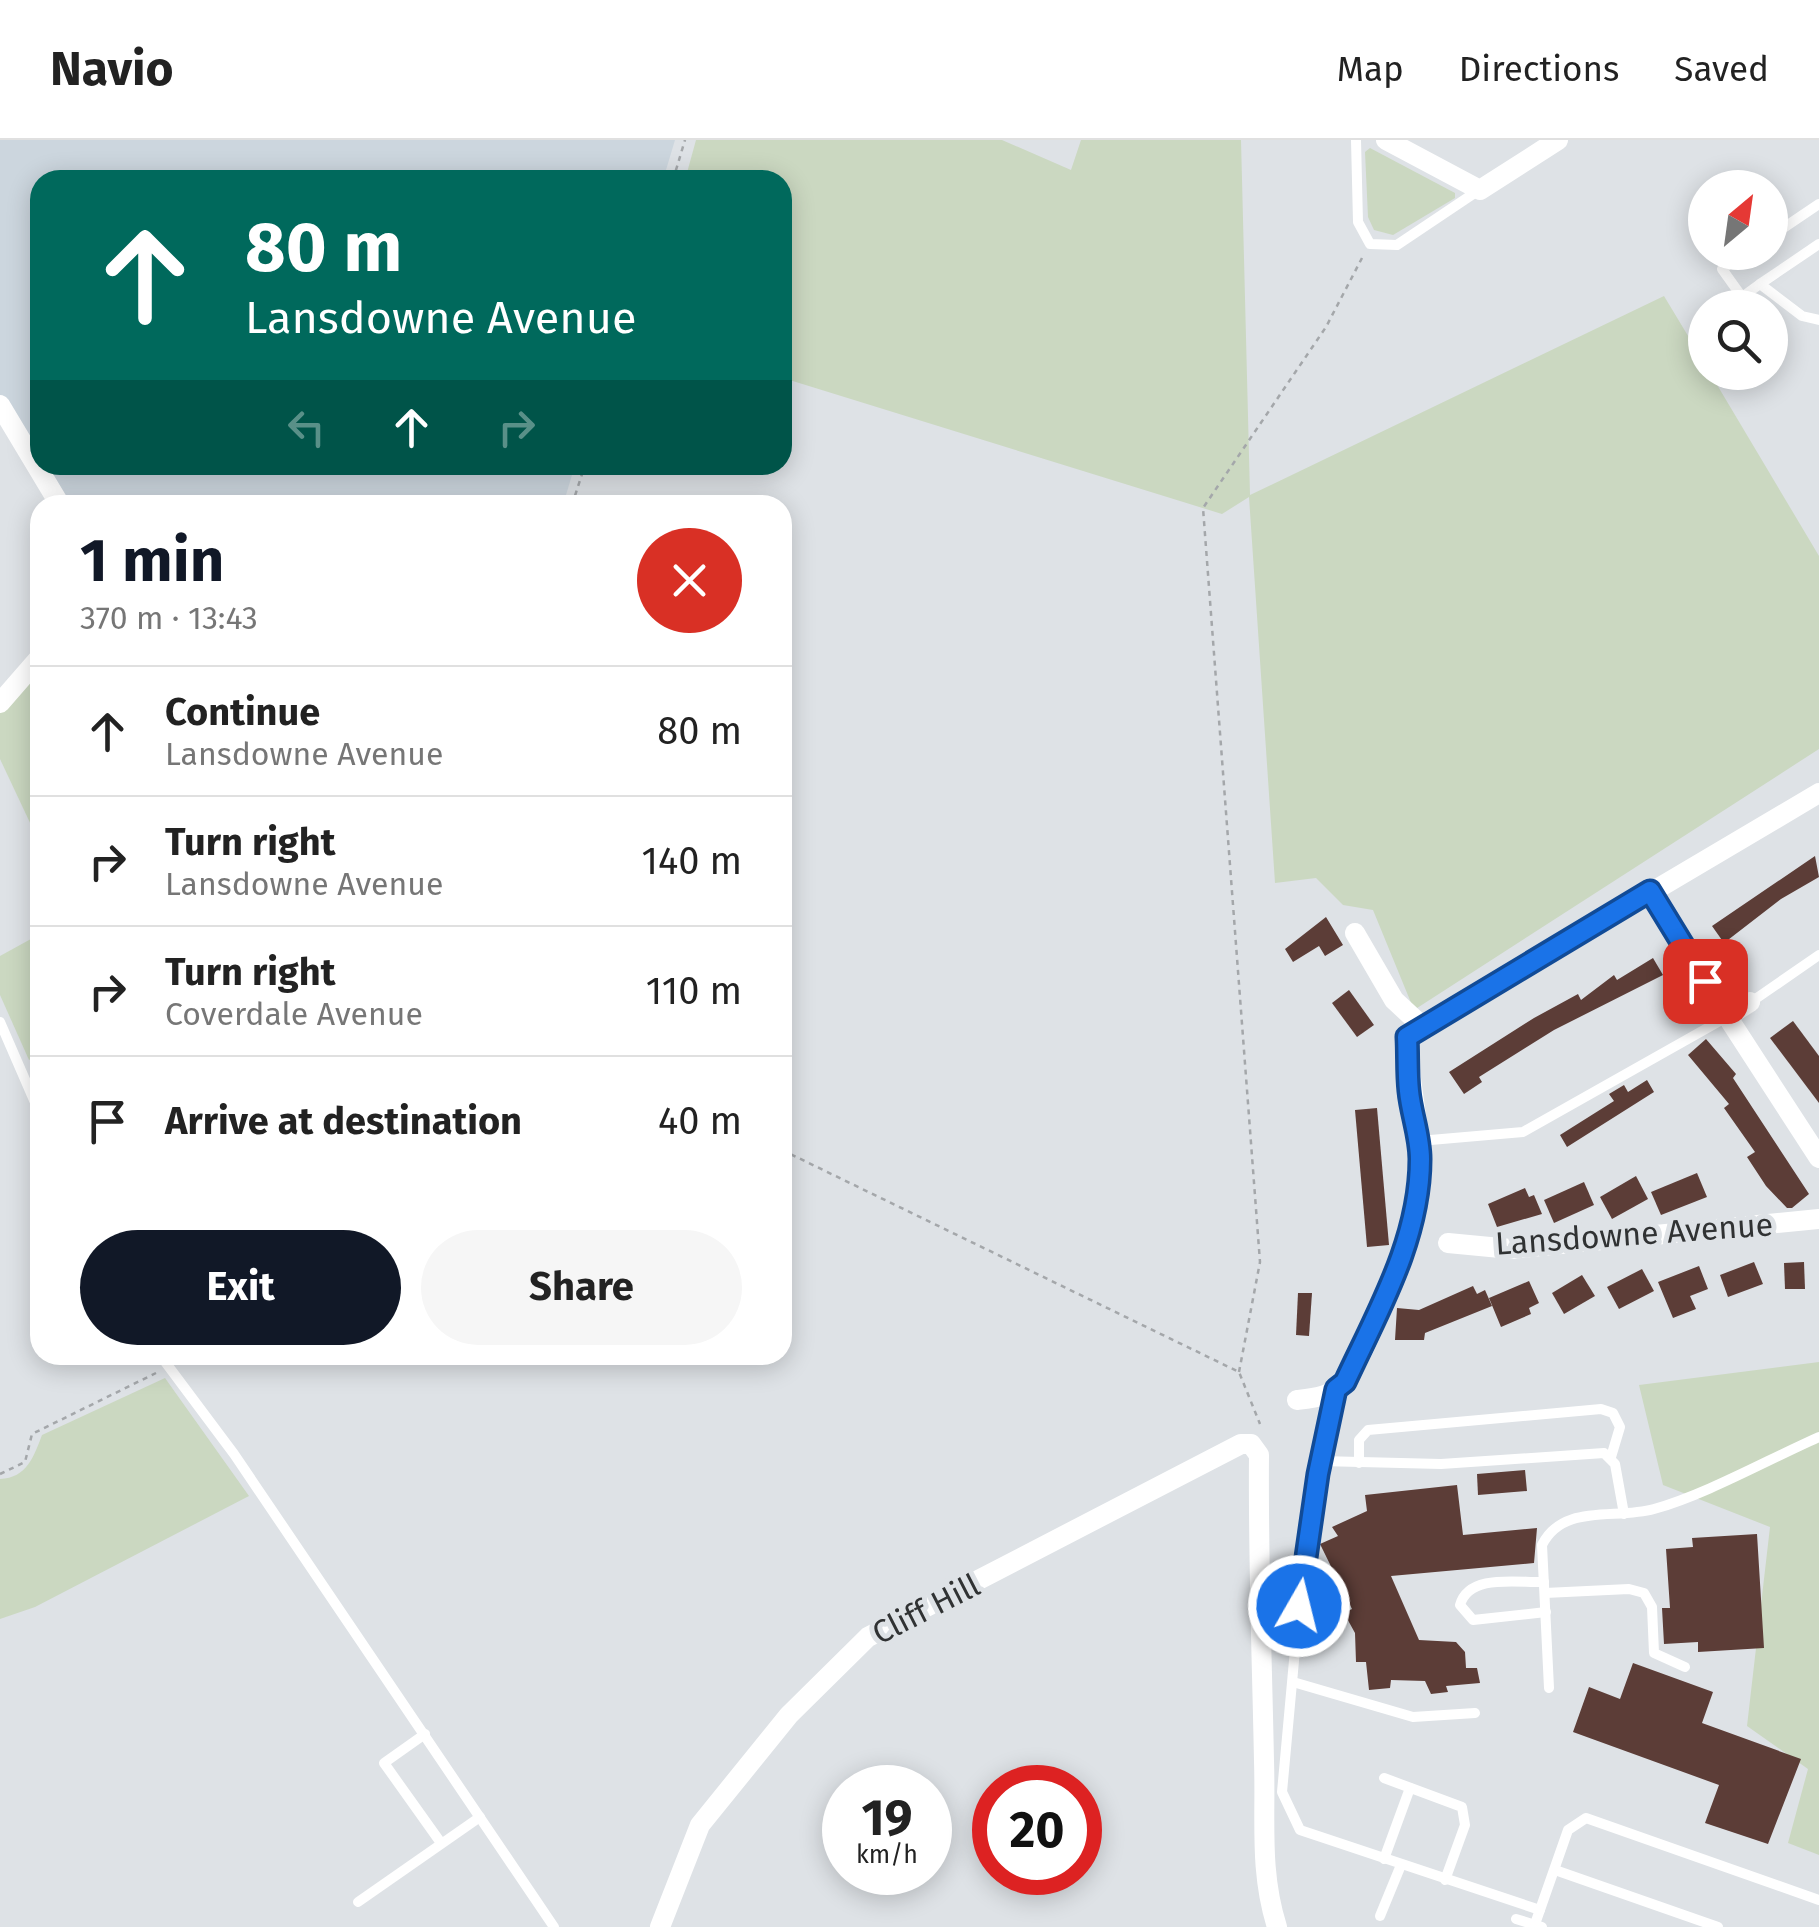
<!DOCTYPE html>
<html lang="en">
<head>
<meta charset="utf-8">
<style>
  body { margin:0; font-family:"Fira Sans",sans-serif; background:#f6f6f6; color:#222; height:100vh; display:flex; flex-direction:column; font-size:38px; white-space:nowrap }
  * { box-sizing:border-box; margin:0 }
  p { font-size:32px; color:#767676 }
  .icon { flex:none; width:55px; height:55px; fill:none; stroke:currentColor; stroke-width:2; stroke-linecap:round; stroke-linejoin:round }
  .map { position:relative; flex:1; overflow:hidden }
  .details { position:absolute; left:30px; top:355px; width:762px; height:870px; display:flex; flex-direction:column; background:#fff; border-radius:30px; box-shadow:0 5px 25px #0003 }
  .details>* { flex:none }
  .guide { position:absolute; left:30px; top:30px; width:762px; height:305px; border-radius:30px; box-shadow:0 5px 25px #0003; background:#00695c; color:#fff; overflow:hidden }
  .needle { width:65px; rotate:29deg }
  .tools { position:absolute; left:1688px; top:30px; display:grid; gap:20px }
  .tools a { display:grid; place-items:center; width:100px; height:100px; border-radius:50%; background:#fff; box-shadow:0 5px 25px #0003; font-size:50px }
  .speed { position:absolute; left:822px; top:1625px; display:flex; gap:20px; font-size:50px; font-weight:700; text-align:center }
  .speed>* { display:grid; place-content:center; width:130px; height:130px; border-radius:50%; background:#fff; box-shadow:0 5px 25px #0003; line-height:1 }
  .speed small { font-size:25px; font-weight:400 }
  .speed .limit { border:15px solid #d22; background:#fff; color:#111 }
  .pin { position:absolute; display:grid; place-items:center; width:85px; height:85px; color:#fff; margin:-42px; border-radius:20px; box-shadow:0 5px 15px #0006 }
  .me { position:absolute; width:110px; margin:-55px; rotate:8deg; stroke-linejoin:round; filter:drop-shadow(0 0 8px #0008) }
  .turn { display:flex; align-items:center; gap:35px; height:210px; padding:0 50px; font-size:45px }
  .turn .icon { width:130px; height:130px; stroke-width:2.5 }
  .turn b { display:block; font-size:70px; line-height:85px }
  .lanes { display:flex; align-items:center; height:95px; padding:0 50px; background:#0003; justify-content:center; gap:50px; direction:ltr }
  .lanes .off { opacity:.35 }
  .round { display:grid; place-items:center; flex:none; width:105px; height:105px; border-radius:52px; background:#f6f6f6 }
  .headline { display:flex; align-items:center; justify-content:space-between; height:170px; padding:0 50px }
  h1 { font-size:60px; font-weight:700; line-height:75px; color:#111827 }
  .action { display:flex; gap:20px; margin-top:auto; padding:20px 50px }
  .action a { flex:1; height:115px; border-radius:60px; background:#111827; color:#fff; font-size:40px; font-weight:700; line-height:115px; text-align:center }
  .action a+a { background:#f6f6f6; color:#222 }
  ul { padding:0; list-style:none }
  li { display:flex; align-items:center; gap:30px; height:130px; padding:0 50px; border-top:2px solid #e0e0e0 }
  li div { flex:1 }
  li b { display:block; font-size:38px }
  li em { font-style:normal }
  header { display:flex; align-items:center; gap:60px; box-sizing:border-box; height:140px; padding:0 50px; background:#fff; border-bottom:2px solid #e0e0e0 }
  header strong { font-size:48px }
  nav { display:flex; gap:55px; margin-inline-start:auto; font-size:35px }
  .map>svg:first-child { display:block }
</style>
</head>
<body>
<header>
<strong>Navio</strong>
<nav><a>Map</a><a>Directions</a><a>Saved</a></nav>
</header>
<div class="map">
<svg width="1819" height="1787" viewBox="0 0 1819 1787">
  <rect width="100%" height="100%" fill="#dee2e6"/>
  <g fill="#ccd6de">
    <polygon points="0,0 675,0 663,40 40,40 40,323 0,260"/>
    <polygon points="41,325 575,325 563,365 67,365"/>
  </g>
  <g fill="#cbd8c1">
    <polygon points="696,0 1002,0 1071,30 1081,0 1241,0 1250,355 1664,156 1705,224 1705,232 1710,233 1819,416 1819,609 1414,870 1373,770 1343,765 1316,738 1275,743 1249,357 1222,374 783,238 782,40 685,40"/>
    <polygon points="1370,8 1455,53 1455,58 1393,95 1374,90 1368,77 1365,12"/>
    <polygon points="40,526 40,704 0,619 0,573"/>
    <polygon points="40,794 40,915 29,920 0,855 0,816"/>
    <polygon points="1819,1222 1819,1715 1788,1703 1808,1629 1747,1586 1770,1387 1663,1345 1639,1245"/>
    <path d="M165 1238 249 1356 35 1467 0 1479V1339C27 1338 34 1316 42 1295Z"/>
  </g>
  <g fill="#5c3d37">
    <polygon points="1815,716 1819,737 1781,759 1724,803 1712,786"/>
    <polygon points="1326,777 1343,805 1325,816 1319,806 1293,822 1285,809"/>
    <polygon points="1653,818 1663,835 1554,890 1479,937 1482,942 1464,954 1449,932 1534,878 1578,854 1581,860 1614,835 1617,840"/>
    <polygon points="1349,850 1374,885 1357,897 1332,863"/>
    <polygon points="1793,881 1819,916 1819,963 1770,898"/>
    <polygon points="1706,899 1736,934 1733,938 1809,1054 1792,1068 1787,1068 1766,1046 1747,1017 1755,1012 1724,968 1729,964 1688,915"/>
    <polygon points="1647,940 1654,952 1567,1007 1560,995 1614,961 1609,954 1624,945 1628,952"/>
    <polygon points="1377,968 1389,1105 1367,1107 1355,970"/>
    <polygon points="1697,1033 1707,1057 1661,1075 1651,1052"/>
    <polygon points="1636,1036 1648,1059 1612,1079 1600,1057"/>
    <polygon points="1584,1042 1594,1065 1554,1083 1544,1060"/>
    <polygon points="1525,1048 1529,1057 1534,1055 1542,1074 1497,1087 1488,1064"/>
    <polygon points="1754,1122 1763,1144 1728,1157 1720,1135"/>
    <polygon points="1804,1122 1805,1149 1785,1149 1784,1123"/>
    <polygon points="1699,1126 1708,1149 1690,1156 1696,1169 1673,1178 1658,1142"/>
    <polygon points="1642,1129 1654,1151 1619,1169 1607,1147"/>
    <polygon points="1582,1135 1595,1156 1564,1174 1552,1153"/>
    <polygon points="1529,1141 1539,1163 1529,1168 1531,1174 1501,1187 1489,1158"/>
    <polygon points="1473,1146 1477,1154 1485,1150 1492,1166 1425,1193 1424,1200 1395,1200 1397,1168 1419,1170"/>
    <polygon points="1298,1153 1312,1153 1309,1196 1296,1195"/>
    <polygon points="1525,1330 1527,1351 1478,1355 1477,1334"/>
    <polygon points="1457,1345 1463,1395 1537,1388 1534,1423 1391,1436 1419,1500 1456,1502 1465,1512 1466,1528 1477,1528 1480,1543 1446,1546 1448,1552 1431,1554 1425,1541 1391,1540 1390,1548 1369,1550 1366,1522 1356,1522 1355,1493 1344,1473 1352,1469 1320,1404 1338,1396 1332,1387 1367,1371 1365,1355"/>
    <polygon points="1757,1394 1764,1508 1698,1512 1698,1502 1664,1504 1662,1468 1670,1468 1666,1409 1693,1407 1692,1398"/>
    <polygon points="1633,1523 1713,1552 1702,1583 1801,1619 1768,1704 1705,1683 1719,1645 1573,1592 1589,1547 1620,1559"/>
  </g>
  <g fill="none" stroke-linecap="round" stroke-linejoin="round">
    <g stroke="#a4a7aa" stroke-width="2.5" stroke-dasharray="5 5" stroke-linecap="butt">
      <polyline points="673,40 685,0"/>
      <polyline points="572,365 585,325"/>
      <polyline points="782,1010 1239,1232 1260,1284"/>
      <polyline points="1239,1232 1260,1122 1203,368 1326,187 1362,118"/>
      <polyline points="0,1334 25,1322 32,1294 156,1233"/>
    </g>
    <g stroke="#fff" stroke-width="10">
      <polyline points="1356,0 1358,82 1370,104 1397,105 1479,50"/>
      <polyline points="1770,97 1819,64"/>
      <polyline points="1819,104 1760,144 1802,176 1819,180"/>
      <polyline points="1747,112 1722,129 1742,157 1760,144"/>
      <polyline points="1751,862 1819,815"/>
      <polyline points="0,882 40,974"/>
      <polyline points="1419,1001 1523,992 1727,877"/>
      <polyline points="160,1215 234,1314 554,1787"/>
      <polyline points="1335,1251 1318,1334 1299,1466 1282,1652 1300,1690 1540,1770"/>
      <polyline points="1320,1321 1441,1324 1604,1313 1615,1324 1624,1374"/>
      <polyline points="1359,1323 1359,1300 1368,1290 1601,1269 1613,1273 1620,1287 1611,1317"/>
      <path d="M1544 1442C1518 1443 1469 1433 1460 1465L1473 1480 1546 1472"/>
      <polyline points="1545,1453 1629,1449 1644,1453 1652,1467 1654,1513 1685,1527"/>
      <polyline points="1293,1542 1413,1577 1475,1573"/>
      <path d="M1549 1548 1542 1405C1563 1363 1615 1380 1654 1369 1705 1355 1769 1319 1819 1297"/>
      <polyline points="425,1594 384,1623 441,1703"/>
      <polyline points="1384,1638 1462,1667 1465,1685 1445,1740"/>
      <polyline points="1384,1719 1410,1648"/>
      <polyline points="1555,1730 1718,1787"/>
      <polyline points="358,1762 480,1677"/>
      <polyline points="1380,1776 1401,1725"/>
      <polyline points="1516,1779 1542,1787"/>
      <polyline points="1535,1784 1568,1690 1586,1678 1819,1760"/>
    </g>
    <g stroke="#fff" stroke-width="20">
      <polyline points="1386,0 1480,50 1558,0"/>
      <polyline points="0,265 60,365"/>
      <polyline points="0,563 40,517"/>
      <polyline points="1650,751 1705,841"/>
      <polyline points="1355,793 1394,860 1422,886"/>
      <polyline points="1712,853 1819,1018"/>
      <polyline points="1728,876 1750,862"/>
      <polyline points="1448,1103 1511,1109 1819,1079"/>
      <path d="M1297 1260C1314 1258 1334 1256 1345 1241 1367 1214 1414 1092 1419 1057 1426 1009 1409 948 1407 897L1819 653"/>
      <path d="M660 1787 700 1685 789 1575 868 1497 1241 1304H1251L1259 1315C1258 1417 1262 1519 1264 1621 1266 1679 1259 1730 1277 1787"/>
    </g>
  </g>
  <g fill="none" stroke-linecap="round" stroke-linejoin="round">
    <g stroke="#114b97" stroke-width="25">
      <path id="route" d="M1299 1466 1318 1334 1336 1249 1345 1242C1378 1171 1420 1099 1420 1019 1420 996 1411 973 1409 951 1407 933 1408 915 1407 897L1650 751 1705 841"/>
    </g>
    <use href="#route" stroke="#1a73e8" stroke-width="18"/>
  </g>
  <g text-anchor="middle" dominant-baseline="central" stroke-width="10" stroke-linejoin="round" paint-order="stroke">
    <g font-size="32" fill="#303233" stroke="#dee2e6">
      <text transform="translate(1634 1094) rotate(-4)">Lansdowne Avenue</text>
      <text transform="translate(926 1469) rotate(-27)">Cliff Hill</text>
    </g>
  </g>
</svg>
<div class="tools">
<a><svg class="needle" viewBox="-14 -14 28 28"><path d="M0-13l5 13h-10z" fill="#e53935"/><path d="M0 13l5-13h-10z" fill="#767676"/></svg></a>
<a><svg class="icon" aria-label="search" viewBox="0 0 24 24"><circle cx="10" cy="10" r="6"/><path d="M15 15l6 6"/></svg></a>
</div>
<div class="speed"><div>19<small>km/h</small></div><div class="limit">20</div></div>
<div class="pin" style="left:1705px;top:841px;background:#d93025"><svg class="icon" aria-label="arrive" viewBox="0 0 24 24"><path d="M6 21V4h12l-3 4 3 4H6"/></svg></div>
<svg class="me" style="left:1299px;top:1466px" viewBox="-20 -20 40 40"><circle r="17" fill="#1a73e8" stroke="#fff" stroke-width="3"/><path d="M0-11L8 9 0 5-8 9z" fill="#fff"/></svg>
<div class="guide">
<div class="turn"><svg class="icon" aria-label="ahead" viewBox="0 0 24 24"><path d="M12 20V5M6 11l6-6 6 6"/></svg><div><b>80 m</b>Lansdowne Avenue</div></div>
<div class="lanes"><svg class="icon off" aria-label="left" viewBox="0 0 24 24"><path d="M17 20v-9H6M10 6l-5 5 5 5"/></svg><svg class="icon" aria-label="ahead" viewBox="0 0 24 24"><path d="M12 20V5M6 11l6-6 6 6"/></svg><svg class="icon off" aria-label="right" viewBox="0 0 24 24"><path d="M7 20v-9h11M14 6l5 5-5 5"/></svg></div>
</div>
<section class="details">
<div class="headline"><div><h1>1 min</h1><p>370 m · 13:43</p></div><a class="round" style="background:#d93025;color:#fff"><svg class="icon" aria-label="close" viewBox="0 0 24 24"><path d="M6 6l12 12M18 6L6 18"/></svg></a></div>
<ul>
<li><svg class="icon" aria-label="ahead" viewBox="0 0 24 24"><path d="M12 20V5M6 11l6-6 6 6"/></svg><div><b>Continue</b><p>Lansdowne Avenue</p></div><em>80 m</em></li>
<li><svg class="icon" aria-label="right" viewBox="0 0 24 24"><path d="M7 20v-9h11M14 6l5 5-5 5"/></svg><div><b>Turn right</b><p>Lansdowne Avenue</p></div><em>140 m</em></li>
<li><svg class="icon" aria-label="right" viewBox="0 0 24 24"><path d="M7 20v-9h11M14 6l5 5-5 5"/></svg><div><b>Turn right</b><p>Coverdale Avenue</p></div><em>110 m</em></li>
<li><svg class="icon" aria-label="arrive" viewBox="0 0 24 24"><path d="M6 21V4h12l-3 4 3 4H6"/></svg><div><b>Arrive at destination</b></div><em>40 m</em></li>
</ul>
<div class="action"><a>Exit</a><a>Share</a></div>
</section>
</div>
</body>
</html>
